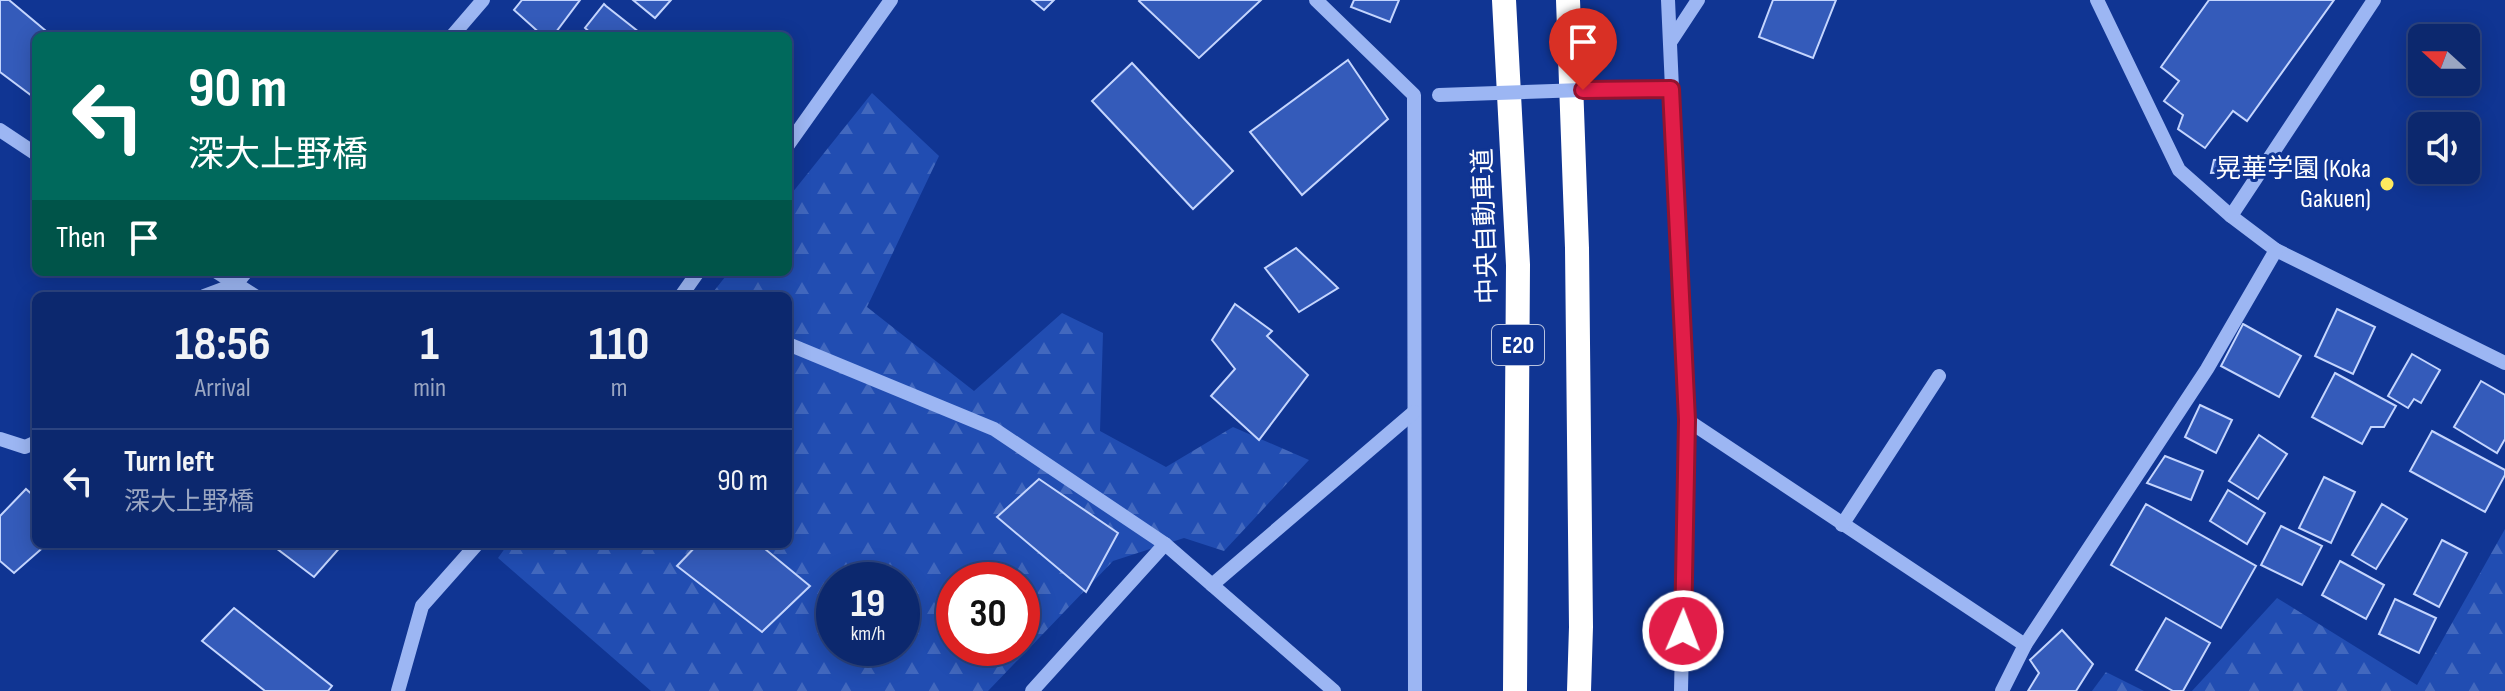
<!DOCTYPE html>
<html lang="en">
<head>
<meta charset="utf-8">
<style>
  body { margin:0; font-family:"Sofia Sans Condensed","Noto Sans JP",sans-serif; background:#1a3476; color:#f1f3f6; height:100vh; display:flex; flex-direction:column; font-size:30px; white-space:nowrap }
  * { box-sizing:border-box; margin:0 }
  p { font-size:26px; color:#9aa6c2 }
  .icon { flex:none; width:44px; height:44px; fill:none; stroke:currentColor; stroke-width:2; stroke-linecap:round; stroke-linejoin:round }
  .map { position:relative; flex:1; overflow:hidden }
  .drawer { position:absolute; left:32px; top:292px; width:760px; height:256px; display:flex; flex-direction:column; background:#0c286e; border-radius:12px; box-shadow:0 4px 20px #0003,0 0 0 2px #2c4481 }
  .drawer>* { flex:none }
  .hud { position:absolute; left:32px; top:32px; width:760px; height:244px; border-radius:12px; box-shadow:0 4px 20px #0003,0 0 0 2px #2c4481; background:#00695c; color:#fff; overflow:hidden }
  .needle { width:52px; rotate:291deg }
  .controls { position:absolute; left:2408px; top:24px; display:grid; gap:16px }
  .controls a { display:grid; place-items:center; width:72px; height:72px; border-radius:12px; background:#0c286e; box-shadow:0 4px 20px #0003,0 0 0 2px #2c4481; font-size:40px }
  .speed { position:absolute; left:816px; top:562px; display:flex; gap:16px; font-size:40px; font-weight:700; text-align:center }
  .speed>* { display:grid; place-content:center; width:104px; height:104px; border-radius:50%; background:#0c286e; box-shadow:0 4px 20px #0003,0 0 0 2px #2c4481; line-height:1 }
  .speed small { font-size:20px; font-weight:400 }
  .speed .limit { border:12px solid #d22; background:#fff; color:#111 }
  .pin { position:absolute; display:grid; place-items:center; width:68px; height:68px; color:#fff; margin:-82px -34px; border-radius:50% 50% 50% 0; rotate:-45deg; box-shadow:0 0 8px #0007 }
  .pin .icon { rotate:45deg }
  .me { position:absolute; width:88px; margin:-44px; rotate:1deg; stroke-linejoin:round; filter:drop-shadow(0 0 6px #0008) }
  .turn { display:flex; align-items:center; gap:28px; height:168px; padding:0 24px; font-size:36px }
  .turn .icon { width:104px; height:104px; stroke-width:2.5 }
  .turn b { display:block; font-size:56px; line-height:68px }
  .then { display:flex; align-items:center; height:76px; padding:0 24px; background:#0003; gap:16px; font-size:30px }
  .eta { display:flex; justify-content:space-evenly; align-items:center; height:136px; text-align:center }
  .eta b { font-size:48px; font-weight:700; line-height:56px }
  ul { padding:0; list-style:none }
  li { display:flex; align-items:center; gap:24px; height:104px; padding:0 24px; border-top:2px solid #2c4481 }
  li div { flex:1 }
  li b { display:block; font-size:30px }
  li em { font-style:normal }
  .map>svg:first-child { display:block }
</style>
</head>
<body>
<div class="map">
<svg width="2505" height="691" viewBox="0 0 2505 691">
  <defs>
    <pattern id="forest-firs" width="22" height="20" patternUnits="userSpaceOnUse" patternTransform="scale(2)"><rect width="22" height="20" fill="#214db2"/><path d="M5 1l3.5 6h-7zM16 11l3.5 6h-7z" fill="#4268be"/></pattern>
  </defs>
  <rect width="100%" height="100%" fill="#103593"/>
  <g fill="url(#forest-firs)" fill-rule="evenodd">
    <path d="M872 93 939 156 867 307 974 391 1062 313 1103 333 1100 431 1166 467 1233 427 1309 460 1224 551 1184 538 1113 561 988 691H651L498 558 508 544H788V296H710L729 272H788V198ZM834 580H902V648H834ZM954 580H1022V648H954Z"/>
    <polygon points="2505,529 2505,691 2192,691 2277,598 2417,685"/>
    <polygon points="2106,672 2144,691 2092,691"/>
  </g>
  <g fill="#345bba" stroke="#c4d5fe" stroke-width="2">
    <polygon points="0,0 9,0 52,36 36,36 36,99 0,72"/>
    <polygon points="522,0 580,0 553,36 543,36 514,10"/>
    <polygon points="633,0 671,0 655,18"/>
    <polygon points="1032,0 1054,0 1044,10"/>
    <polygon points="1140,0 1261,0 1199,58 1139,1"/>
    <polygon points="1354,0 1399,0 1390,22 1351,7"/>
    <polygon points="1773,0 1836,0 1813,58 1759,37"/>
    <polygon points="2209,0 2334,0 2247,121 2233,111 2205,148 2178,129 2183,115 2164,101 2179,81 2161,67"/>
    <polygon points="604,4 606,6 644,36 594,36 585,28"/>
    <polygon points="1348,60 1388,119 1302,195 1250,132"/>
    <polygon points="1132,63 1233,171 1193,209 1092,101"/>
    <polygon points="2233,159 2234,172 2211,173 2214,160"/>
    <polygon points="1296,248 1338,288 1299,312 1265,268"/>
    <polygon points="1235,304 1272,331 1267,336 1308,375 1259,440 1211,396 1235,369 1212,340"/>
    <polygon points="2337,309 2375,327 2353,374 2315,356"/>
    <polygon points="2243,324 2301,356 2279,397 2221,366"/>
    <polygon points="2412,354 2440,370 2421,403 2414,399 2408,408 2388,396"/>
    <polygon points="2335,373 2396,406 2384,427 2371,427 2362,444 2312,417"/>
    <polygon points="2481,381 2505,395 2505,439 2497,453 2454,427"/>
    <polygon points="2200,405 2232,420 2216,453 2185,437"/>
    <polygon points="2432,431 2505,470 2505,475 2485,512 2410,471"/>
    <polygon points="2259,435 2287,454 2258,499 2229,481"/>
    <polygon points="2165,456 2203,471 2191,500 2147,483"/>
    <polygon points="2324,477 2355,492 2331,543 2299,528"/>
    <polygon points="1039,479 1118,533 1086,592 997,517"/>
    <polygon points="26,489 36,498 36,544 47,544 14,573 0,561 0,516"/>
    <polygon points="2228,490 2265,513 2247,544 2210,521"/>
    <polygon points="2146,504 2256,566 2221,628 2111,565"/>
    <polygon points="2382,504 2407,519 2376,569 2352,555"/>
    <polygon points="2281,526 2322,546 2302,585 2261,565"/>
    <polygon points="2442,540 2467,553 2439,607 2414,594"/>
    <polygon points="279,544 343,544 314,577 276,548"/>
    <polygon points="698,544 759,544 810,586 762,632 677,566"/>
    <polygon points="2340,561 2384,585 2366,619 2322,595"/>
    <polygon points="2395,599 2436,618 2419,653 2379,634"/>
    <polygon points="234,608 332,686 328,691 265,691 202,641"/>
    <polygon points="2166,618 2210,643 2183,691 2173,691 2136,670"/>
    <polygon points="2062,630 2093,664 2076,691 2028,691 2039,673 2030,660"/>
  </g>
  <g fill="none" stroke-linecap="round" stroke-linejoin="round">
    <g stroke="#9cb6f3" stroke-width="14">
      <polyline points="1316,0 1414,95 1415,691"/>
      <polyline points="1668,0 1687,420 2025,645"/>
      <polyline points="2097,0 2179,170 2231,216 2276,250 2505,363"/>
      <polyline points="452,36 483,0"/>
      <polyline points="1671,41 1698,0"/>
      <polyline points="1640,88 1671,89"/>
      <polyline points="0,130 36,154"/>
      <polyline points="788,145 891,0"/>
      <polyline points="2231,216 2374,0"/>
      <polyline points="217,272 255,296"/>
      <polyline points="204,296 236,284 246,272"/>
      <polyline points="681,296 698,272"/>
      <polyline points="788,344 994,429 1165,544 1334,691"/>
      <polyline points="0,439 25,447 36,442"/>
      <polyline points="1842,525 1939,376"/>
      <polyline points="1212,585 1414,412"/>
      <polyline points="398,691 422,606 477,544"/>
      <polyline points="1032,691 1165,544"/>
      <polyline points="1681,691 1687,420"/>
      <polyline points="2002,691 2025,645 2207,369 2276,250"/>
    </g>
    <g stroke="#fff" stroke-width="24">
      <polyline points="1504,0 1518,265 1515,691"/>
      <polyline points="1568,0 1577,248 1581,627 1579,691"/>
    </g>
    <polyline stroke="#9cb6f3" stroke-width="14" points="1439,95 1640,88"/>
  </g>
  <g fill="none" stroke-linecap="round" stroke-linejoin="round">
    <g stroke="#92132f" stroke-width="20">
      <polyline id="route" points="1583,90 1671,89 1687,420 1683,631"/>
    </g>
    <use href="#route" stroke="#e11d48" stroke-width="14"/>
  </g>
  <circle fill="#ffe95f" stroke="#103593" stroke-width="3" cx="2387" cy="184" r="8"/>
  <g text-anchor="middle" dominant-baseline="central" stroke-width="6" stroke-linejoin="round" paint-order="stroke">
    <rect fill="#103593" stroke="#b7c2df" stroke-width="2" x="1492" y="325" width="52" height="40" rx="6"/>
    <g font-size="24" font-weight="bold" fill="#fff">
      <text x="1518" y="345">E20</text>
    </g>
    <g font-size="26" fill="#fff" stroke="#103593" text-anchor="end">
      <text x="2371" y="169">晃華学園 (Koka<tspan x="2371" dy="30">Gakuen)</tspan></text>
    </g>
    <g font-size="26" fill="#fff" stroke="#103593">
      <text transform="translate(1486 226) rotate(-92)">中央自動車道</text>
    </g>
  </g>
</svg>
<div class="controls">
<a><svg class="needle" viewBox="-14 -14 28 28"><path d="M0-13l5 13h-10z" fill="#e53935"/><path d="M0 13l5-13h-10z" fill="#9aa6c2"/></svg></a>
<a><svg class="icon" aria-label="sound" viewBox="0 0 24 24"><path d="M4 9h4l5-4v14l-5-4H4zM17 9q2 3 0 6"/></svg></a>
</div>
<div class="speed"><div>19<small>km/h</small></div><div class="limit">30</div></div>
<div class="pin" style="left:1583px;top:90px;background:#d93025"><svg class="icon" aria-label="arrive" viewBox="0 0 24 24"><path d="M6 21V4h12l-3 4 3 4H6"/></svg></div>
<svg class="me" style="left:1683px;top:631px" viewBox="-20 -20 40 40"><circle r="17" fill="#e11d48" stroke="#fff" stroke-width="3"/><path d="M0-11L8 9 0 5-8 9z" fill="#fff"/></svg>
<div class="hud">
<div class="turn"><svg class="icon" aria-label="left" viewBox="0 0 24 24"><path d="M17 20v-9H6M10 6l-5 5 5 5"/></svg><div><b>90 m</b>深大上野橋</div></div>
<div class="then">Then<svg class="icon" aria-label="arrive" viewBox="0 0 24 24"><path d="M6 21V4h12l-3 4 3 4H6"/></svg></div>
</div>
<section class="drawer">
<div class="eta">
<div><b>18:56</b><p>Arrival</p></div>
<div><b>1</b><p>min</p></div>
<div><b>110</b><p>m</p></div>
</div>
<ul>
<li><svg class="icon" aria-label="left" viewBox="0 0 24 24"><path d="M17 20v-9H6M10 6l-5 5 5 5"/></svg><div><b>Turn left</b><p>深大上野橋</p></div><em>90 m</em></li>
</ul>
</section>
</div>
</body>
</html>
